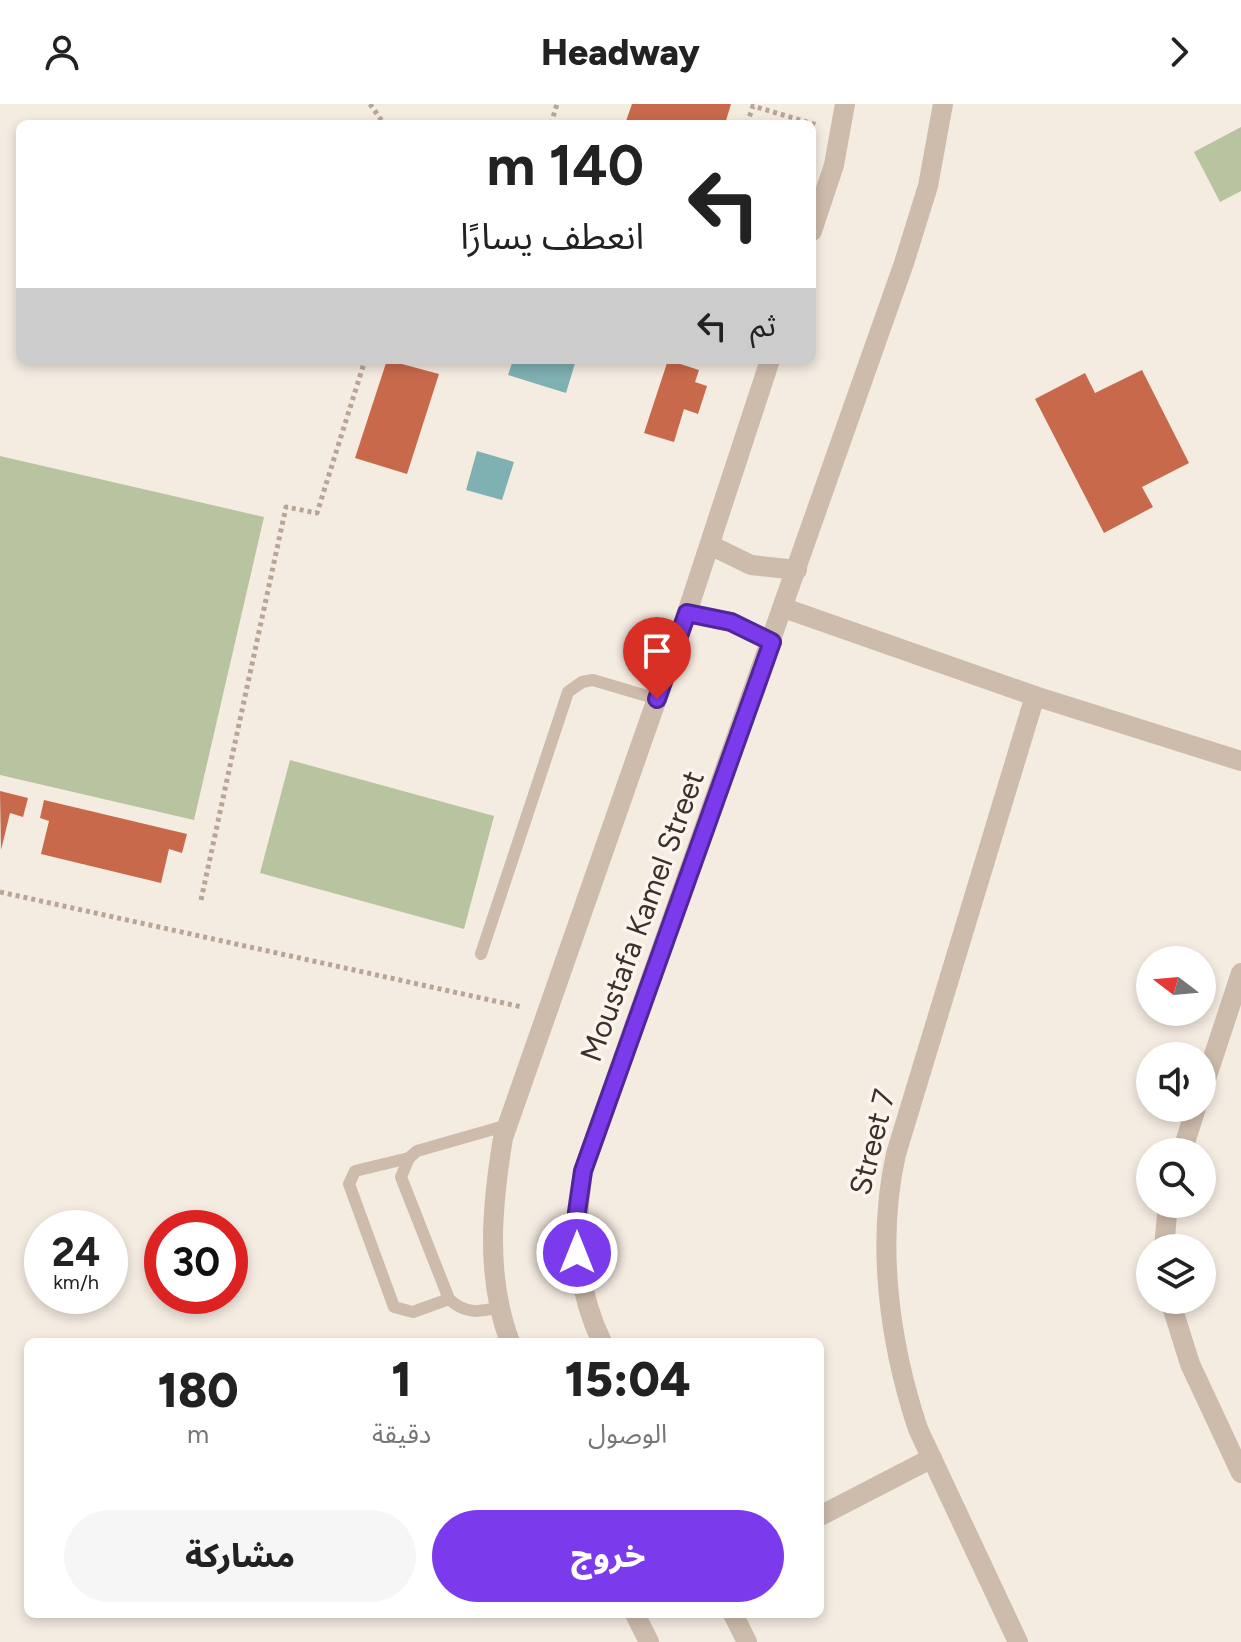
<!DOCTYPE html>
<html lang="ar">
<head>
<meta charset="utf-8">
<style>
  body { margin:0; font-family:Figtree,"Noto Sans Arabic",sans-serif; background:#f6f6f6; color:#222; direction:rtl; height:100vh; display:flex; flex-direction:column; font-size:30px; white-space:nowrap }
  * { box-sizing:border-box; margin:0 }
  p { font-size:26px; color:#767676 }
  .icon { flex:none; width:44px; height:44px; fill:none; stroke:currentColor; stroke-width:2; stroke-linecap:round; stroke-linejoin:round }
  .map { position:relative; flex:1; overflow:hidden; direction:ltr }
  .sheet { position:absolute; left:24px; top:1234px; width:800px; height:280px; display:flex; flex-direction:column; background:#fff; border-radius:12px; box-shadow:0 4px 12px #0003; direction:rtl }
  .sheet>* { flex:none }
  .top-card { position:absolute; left:16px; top:16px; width:800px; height:244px; border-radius:12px; box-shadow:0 4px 12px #0003; direction:rtl; background:#fff; color:#222; overflow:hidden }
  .needle { width:52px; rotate:286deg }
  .controls { position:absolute; left:1136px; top:842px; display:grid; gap:16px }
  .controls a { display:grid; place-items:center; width:80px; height:80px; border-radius:50%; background:#fff; box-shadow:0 4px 12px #0003; font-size:40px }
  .speed { position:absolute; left:24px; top:1106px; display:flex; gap:16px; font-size:40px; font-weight:700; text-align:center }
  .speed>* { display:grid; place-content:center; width:104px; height:104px; border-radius:50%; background:#fff; box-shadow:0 4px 12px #0003; line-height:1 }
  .speed small { font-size:20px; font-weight:400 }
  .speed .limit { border:12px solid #d22; background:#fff; color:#111 }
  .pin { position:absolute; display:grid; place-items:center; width:68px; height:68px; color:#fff; margin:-82px -34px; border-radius:50% 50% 50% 0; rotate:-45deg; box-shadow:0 0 8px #0007 }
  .pin .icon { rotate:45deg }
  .me { position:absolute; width:88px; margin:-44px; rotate:0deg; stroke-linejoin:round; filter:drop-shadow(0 0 6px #0008) }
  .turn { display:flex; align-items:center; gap:28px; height:168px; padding:0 40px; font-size:36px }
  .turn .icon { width:104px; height:104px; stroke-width:2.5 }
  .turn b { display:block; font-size:56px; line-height:68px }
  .then { display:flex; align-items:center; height:76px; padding:0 40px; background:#0003; gap:16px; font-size:30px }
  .eta { display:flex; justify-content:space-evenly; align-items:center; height:136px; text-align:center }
  .eta b { font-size:48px; font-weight:800; line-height:56px }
  .button { display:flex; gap:16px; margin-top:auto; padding:16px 40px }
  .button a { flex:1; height:92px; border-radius:48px; background:#7c3aed; color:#fff; font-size:32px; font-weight:800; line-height:92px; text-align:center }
  .button a+a { background:#f6f6f6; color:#222 }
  header { display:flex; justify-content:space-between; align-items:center; height:104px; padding:0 40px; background:#fff; font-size:36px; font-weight:800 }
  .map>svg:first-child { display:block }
</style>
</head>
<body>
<header><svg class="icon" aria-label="forward" viewBox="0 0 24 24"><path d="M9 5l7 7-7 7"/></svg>Headway<svg class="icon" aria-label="person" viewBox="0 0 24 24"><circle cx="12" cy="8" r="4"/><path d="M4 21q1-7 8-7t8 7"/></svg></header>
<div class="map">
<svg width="1241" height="1538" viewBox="0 0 1241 1538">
  <rect width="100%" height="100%" fill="#f4ebe1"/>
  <g fill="#b8c4a0">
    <polygon points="1241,23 1241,87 1220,98 1194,48"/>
    <polygon points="0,352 264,413 194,716 0,671"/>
    <polygon points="290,656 494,712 464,825 260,769"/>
  </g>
  <g fill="#7fb0b2">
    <polygon points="513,256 576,256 566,289 508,271"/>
    <polygon points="477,347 514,358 502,396 466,386"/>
  </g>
  <g fill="#c8694b">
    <polygon points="632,0 731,0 725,20 625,20"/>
    <polygon points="387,256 439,270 407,370 355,354"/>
    <polygon points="668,256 699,266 695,278 707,282 698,310 684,305 674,338 644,329"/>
    <polygon points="1142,266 1189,359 1142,383 1153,403 1104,429 1035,295 1085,269 1095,289"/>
    <polygon points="0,687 28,694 23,713 10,709 1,746"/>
    <polygon points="44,696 187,730 182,749 169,745 161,779 41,750 49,717 40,714"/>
  </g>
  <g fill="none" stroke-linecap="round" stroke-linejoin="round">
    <g stroke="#b9a596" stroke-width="5" stroke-dasharray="4 4" stroke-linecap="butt">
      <polyline points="370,0 384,20"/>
      <polyline points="551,20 557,0"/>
      <polyline points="747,20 753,2 817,21"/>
      <polyline points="0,788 522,903"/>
      <polyline points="201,796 286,403 317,409 365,256"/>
    </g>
    <g stroke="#cdbbac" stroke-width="12">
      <polyline points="481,850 568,588 582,578 593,576 657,595"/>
      <polyline points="409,1054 355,1067 349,1080 394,1203 413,1208 449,1195"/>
      <path d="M501 1203C480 1208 466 1211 449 1195L401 1073 409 1054 417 1047 508 1021"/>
    </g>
    <g stroke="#cdbbac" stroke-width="20">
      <polyline points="812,127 834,61 845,0"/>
      <polyline points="710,441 751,461 797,466"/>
      <polyline points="784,504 1035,592 1241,657"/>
      <polyline points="687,509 731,518 772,538"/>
      <polyline points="1202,987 1241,869"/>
      <polyline points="1182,1048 1196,1004"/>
      <polyline points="1164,1144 1168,1100"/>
      <polyline points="1170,1196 1190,1260 1241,1369"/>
      <path d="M510 1238C485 1172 492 1101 503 1034L687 509 770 256"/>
      <path d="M602 1238C575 1183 574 1126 583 1067L904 159 928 82 943 0"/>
      <polyline points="820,1412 932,1354"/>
      <polyline points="635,1510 649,1538"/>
      <polyline points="733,1510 747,1538"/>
      <path d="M1018 1538 918 1325C889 1238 876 1139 896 1050L1035 592"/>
    </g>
  </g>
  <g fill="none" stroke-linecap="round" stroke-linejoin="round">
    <g stroke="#51269a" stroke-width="20">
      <polyline id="route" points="577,1149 577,1108 583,1067 772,538 731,518 687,509 657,595"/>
    </g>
    <use href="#route" stroke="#7c3aed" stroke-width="14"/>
  </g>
  <g text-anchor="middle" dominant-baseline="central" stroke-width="7" stroke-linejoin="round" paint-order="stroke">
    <g font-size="30" fill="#3b302b" stroke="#fbf5ee">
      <text transform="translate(642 812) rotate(-70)">Moustafa Kamel Street</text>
      <text transform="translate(872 1038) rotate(-76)">Street 7</text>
    </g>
  </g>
</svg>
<div class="controls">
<a><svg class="needle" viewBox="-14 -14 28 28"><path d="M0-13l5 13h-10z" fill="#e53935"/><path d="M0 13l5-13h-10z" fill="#767676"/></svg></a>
<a><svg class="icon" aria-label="sound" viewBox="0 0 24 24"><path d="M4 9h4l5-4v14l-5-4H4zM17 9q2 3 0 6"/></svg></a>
<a><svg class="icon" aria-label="search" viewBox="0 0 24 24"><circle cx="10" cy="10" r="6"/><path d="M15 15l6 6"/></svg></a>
<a><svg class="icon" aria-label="layers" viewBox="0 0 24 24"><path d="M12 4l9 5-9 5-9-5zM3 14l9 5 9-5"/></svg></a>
</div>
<div class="speed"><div>24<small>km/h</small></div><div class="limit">30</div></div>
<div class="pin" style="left:657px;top:595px;background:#d93025"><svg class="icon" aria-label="arrive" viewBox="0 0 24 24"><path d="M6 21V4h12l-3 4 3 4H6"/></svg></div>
<svg class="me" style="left:577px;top:1149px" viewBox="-20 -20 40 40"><circle r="17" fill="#7c3aed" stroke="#fff" stroke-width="3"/><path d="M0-11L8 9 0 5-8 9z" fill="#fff"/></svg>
<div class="top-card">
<div class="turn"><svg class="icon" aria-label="left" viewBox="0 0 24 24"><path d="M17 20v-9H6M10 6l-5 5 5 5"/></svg><div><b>140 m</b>انعطف يسارًا</div></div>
<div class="then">ثم<svg class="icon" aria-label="left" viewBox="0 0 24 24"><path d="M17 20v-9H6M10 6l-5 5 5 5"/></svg></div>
</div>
<section class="sheet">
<div class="eta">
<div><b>15:04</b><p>الوصول</p></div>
<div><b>1</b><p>دقيقة</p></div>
<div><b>180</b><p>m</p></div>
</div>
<div class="button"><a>خروج</a><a>مشاركة</a></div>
</section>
</div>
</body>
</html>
